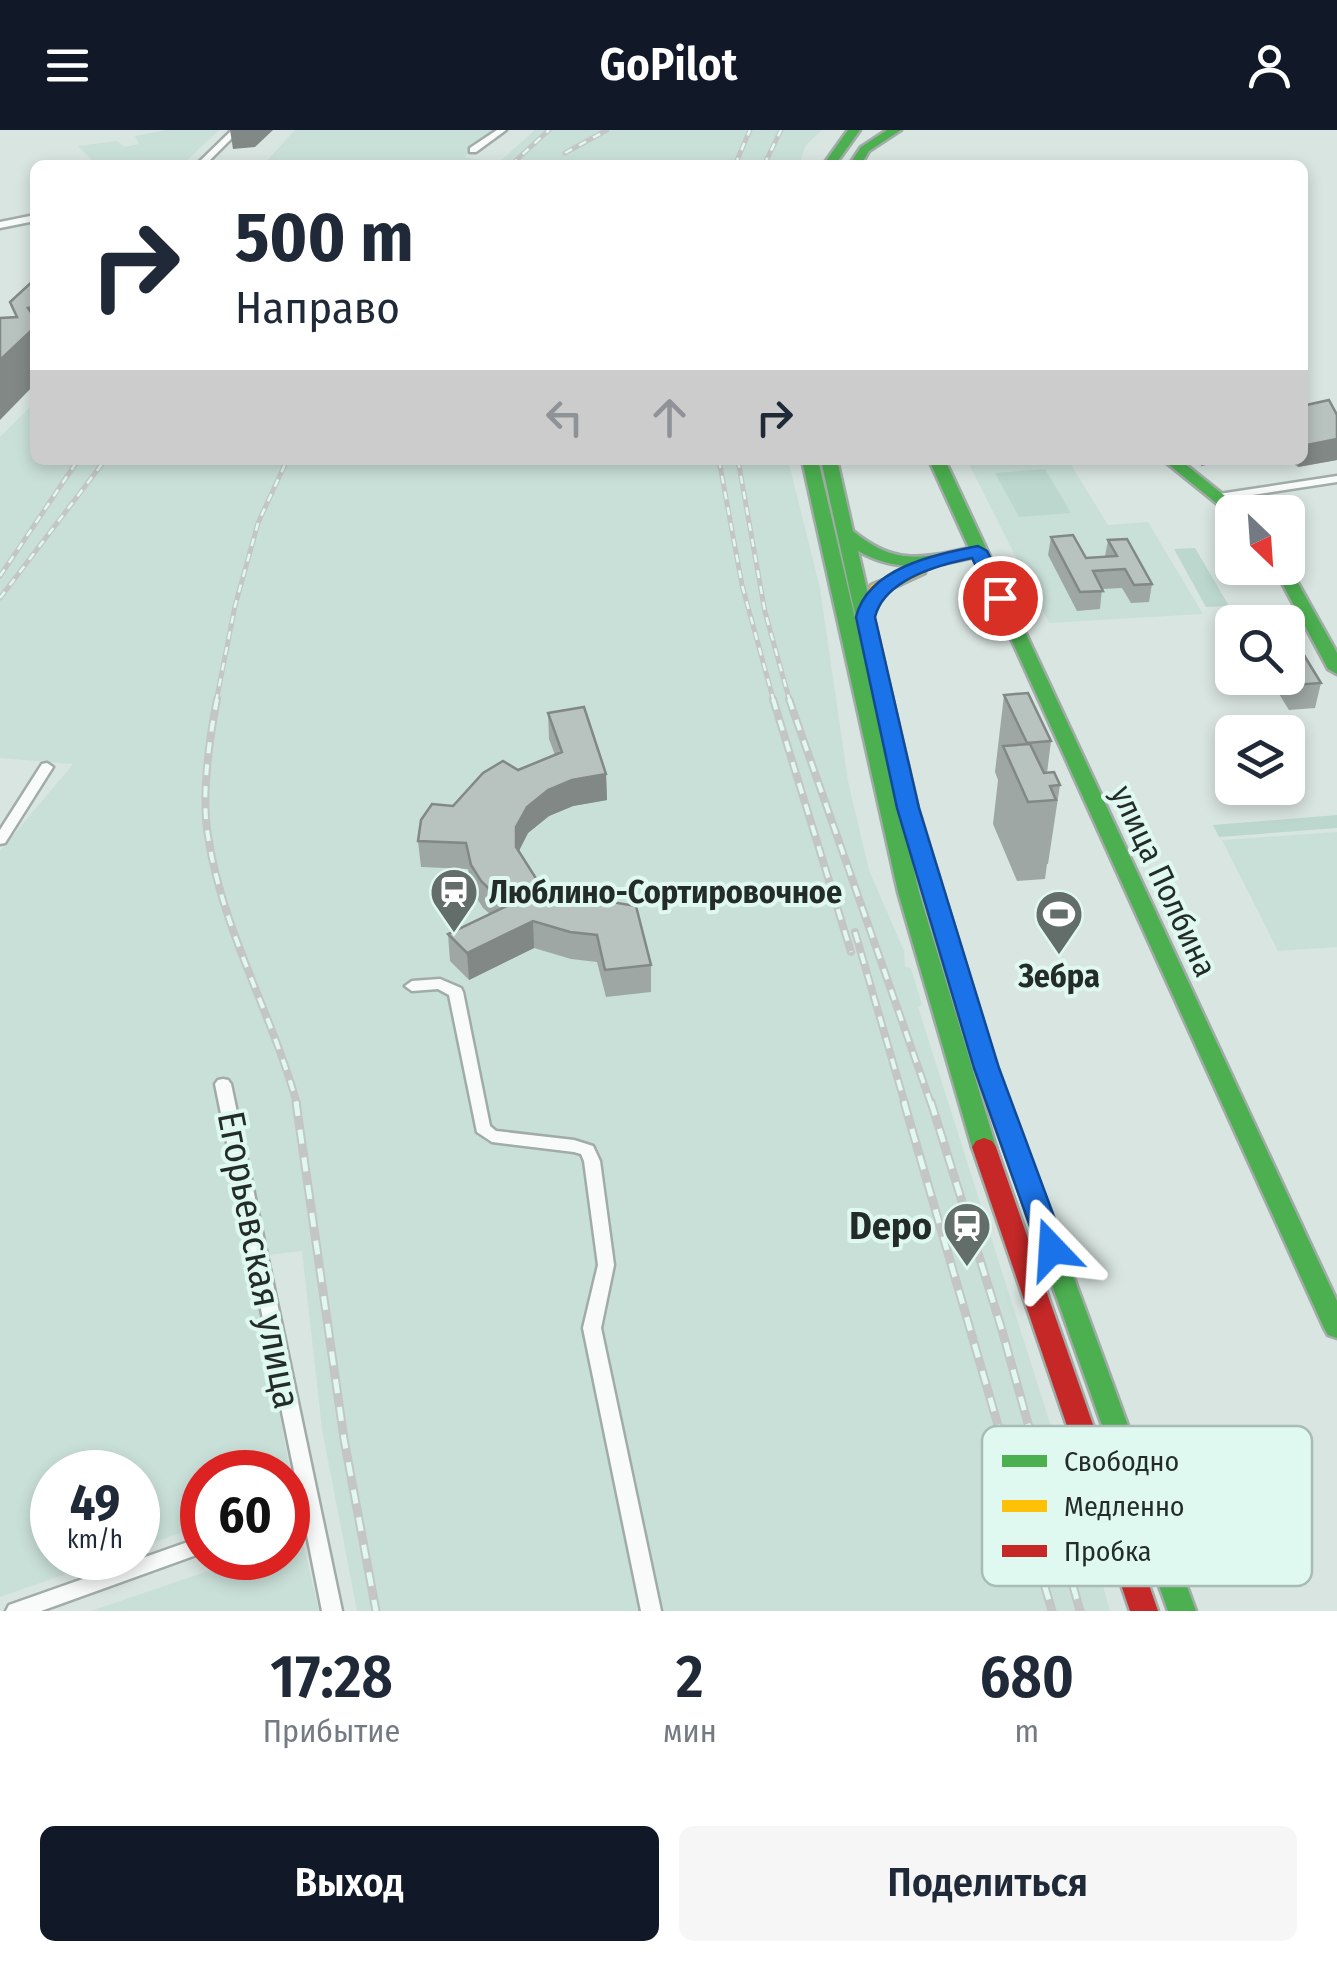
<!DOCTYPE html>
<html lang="ru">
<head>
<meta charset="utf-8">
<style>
  body { margin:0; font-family:"Fira Sans Condensed",sans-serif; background:#f6f6f7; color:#1f2937; height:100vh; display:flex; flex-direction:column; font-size:38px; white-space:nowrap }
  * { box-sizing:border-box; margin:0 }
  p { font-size:32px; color:#747a83 }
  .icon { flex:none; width:55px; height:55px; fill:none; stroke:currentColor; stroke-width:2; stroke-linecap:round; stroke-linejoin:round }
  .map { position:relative; height:1481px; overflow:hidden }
  .drawer { display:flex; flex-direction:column; background:#fff; flex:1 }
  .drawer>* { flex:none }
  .banner { position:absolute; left:30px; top:30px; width:1278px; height:305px; border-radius:15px; box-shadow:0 5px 15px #0003; background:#fff; color:#1f2937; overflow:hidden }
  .needle { width:65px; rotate:155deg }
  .tools { position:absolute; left:1215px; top:365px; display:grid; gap:20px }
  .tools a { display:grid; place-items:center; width:90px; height:90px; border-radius:15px; background:#fff; box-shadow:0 5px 15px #0003; font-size:50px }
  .speed { position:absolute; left:30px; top:1320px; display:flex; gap:20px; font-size:50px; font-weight:700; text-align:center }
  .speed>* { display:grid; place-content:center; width:130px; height:130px; border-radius:50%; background:#fff; box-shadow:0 5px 15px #0003; line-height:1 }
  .speed small { font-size:25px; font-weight:400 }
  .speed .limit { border:15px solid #d22; background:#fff; color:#111 }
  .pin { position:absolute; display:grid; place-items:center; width:85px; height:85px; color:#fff; margin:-42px; border:5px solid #fff; border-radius:50%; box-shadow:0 2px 10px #0007 }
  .me { position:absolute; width:110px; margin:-55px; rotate:340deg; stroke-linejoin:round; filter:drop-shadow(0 0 8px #0008) }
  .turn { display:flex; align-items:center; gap:35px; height:210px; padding:0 40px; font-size:45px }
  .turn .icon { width:130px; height:130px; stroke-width:2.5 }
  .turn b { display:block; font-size:70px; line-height:85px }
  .lanes { display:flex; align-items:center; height:95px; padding:0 40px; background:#0003; justify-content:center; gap:50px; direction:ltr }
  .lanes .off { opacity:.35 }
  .eta { display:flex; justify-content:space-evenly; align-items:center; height:170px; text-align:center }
  .eta b { font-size:60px; font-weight:600; line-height:70px }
  .primary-button { display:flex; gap:20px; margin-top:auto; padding:20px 40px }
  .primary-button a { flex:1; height:115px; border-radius:15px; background:#111827; color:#fff; font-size:40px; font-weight:600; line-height:115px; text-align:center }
  .primary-button a+a { background:#f6f6f7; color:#1f2937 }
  header { display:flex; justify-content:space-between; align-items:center; height:130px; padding:0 40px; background:#111827; color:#fff; font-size:45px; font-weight:600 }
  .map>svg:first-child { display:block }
</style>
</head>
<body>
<header><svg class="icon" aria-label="menu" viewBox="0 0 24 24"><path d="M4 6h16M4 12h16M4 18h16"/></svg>GoPilot<svg class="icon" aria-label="person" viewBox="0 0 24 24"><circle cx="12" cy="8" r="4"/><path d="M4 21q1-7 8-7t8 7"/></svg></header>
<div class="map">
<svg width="1337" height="1481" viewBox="0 0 1337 1481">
  <rect width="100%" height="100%" fill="#d9e5e1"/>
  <g fill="#c9e0d8">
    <polygon points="165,0 219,0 182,35 97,35 78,16 117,11 124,17 139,14 135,6"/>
    <polygon points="295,0 502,0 464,27 498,33 535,0 822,0 806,15 799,35 263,35"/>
    <polygon points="35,272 35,330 788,330 820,458 848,651 869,740 904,821 905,837 911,838 922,875 918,877 1056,1312 1080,1417 1092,1417 1110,1481 357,1481 322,1299 302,1121 251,1127 294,1363 288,1365 288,1342 202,1342 202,1395 138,1418 138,1342 52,1342 52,1428 112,1428 0,1467 0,721 73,634 0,628 0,307"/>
    <polygon points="967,330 1068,330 1108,395 1148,392 1203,484 1049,493"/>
    <polygon points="1337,702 1337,817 1278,821 1222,710"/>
    <polygon points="302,1408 319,1481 91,1481 246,1428 288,1428 288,1413"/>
  </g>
  <g fill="#bbd7ce">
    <polygon points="1045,339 1071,383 1019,387 995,343"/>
    <polygon points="1195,418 1229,476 1206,477 1174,419"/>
    <polygon points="1337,685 1337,698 1219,707 1213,695"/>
  </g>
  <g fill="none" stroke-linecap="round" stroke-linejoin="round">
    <g stroke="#a1aca8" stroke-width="5">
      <g id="street">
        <polygon points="232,0 240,0 205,35 196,35"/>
        <polygon points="497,0 506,0 476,22 470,22 470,18"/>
        <polygon points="35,85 35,91 0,98 0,92"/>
        <polygon points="1337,346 1337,352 1219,370 1214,367 1219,364"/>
        <polygon points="47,633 53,637 5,713 0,714 0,700 42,634"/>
        <polygon points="440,849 461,858 463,862 490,996 496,1001 574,1010 593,1016 600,1031 614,1135 601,1198 661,1481 641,1481 583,1198 598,1135 584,1031 581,1024 574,1022 492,1012 477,1002 449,865 438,859 412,861 405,856 412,851"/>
        <polygon points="223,949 228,950 231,954 342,1481 322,1481 304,1390 288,1395 288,1379 301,1375 215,954 218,950"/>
        <polygon points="202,1407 202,1423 41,1481 6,1481 9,1475"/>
      </g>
    </g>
    <g stroke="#a1aca8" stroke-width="5">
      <g id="fast">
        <polygon points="848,0 860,0 835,35 823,35"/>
        <polygon points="887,0 901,0 869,21 861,35 849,35 861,17"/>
        <polygon points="802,330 818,330 919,762 996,1017 992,1023 976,1023 972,1017 898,762"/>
        <path d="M821 330H837L853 401C894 435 920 429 969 418L929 330H945L1337 1171V1208L1328 1205 1324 1198 974 427C932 437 897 443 858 421L918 678 997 938 1196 1481H1168L975 938 898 678Z"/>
        <polygon points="1163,330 1180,330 1245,382 1232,382 1231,385"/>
        <polygon points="1288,435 1337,523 1337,544 1328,539 1274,438 1288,438"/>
      </g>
    </g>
    <g stroke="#a1aca8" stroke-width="5">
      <polygon id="slow" points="919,435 925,437 925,443 884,462 871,491 859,491 856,487 871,455"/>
    </g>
    <g stroke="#a1aca8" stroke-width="5">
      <polygon id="jam" points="984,1008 992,1011 996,1017 1158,1481 1130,1481 972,1017 976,1011"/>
    </g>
    <use href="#street" fill="#f9fbfa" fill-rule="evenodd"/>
    <use href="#fast" fill="#4caf50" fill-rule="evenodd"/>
    <use href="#slow" fill="#ffc107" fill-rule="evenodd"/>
    <use href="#jam" fill="#c62828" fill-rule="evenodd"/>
    <g stroke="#c3c6c5" stroke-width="5">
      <g id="rail-far2">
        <polyline points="565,23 607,0"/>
        <polyline points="511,35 549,0"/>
        <polyline points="735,35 750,0"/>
        <polyline points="764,35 781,0"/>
        <polyline points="719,330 742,455 774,572"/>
        <polyline points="738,330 765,482 790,572"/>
        <polyline points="0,446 78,330"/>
        <polyline points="0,468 105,330"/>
        <polyline points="216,572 235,476 258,393 287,330"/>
      </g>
    </g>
    <g stroke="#c3c6c5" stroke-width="8">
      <g id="rail-far1">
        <path d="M217 569C209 611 201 664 208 706 222 799 272 884 297 974"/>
        <polyline points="773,569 851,822"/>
        <polyline points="789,569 931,974"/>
        <polyline points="855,802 905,974"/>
      </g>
    </g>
    <g stroke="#c3c6c5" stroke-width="9">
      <g id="rail">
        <polyline points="296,972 344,1309 376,1481"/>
        <polyline points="904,972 1052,1481"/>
        <polyline points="931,972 1002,1200 1080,1481"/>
      </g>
    </g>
    <use href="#rail-far2" stroke="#e0f9f0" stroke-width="2.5" stroke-dasharray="8" stroke-linecap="butt"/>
    <use href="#rail-far1" stroke="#e0f9f0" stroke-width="4" stroke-dasharray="11" stroke-linecap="butt"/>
    <use href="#rail" stroke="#e0f9f0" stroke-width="5" stroke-dasharray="14" stroke-linecap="butt"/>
  </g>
  <g fill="#9ea7a3">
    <polygon points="1329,270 1337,285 1337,330 1298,337 1288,330 1302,330 1302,276"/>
    <polygon points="1051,407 1086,428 1105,426 1108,410 1152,454 1149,472 1131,473 1122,458 1102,459 1100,479 1077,481 1048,425"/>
    <polygon points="1288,499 1321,553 1315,578 1289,580 1269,548 1288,548"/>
    <polygon points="1004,565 1051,611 1047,643 1060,655 1048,734 1047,734 1045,749 1017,751 993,694 998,650 995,642"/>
    <polygon points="548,583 606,644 607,670 573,676 549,686 528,703 518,721 537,750 651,835 651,862 606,867 597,832 571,829 534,818 469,850 450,831 448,804 490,784 483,778 473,762 468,739 421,737 418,711 453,676 518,640 555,625 549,609"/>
  </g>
  <g fill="#818885">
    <polygon points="230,0 273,0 255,17 233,19"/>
    <polygon points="35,177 35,254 0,290 0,230 28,178"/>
    <polygon points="1337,309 1337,330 1298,337 1299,330 1302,330 1302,316"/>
    <polygon points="1202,330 1231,330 1201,336"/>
    <polygon points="606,644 607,670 573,676 549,686 528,703 518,723 516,717 516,697 527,677 548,660 572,650"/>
    <polygon points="533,791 534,818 469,850 467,823"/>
  </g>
  <g fill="#b8c2be" stroke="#818885" stroke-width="2.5">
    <polygon points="35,149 35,177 28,178 35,188 35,197 0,230 0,188 17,187 10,172"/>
    <polygon points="1329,270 1337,285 1337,309 1302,316 1302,276"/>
    <polygon points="1073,405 1086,428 1117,426 1108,410 1127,409 1152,454 1134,455 1125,439 1093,441 1103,461 1080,462 1051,407"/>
    <polygon points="1280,487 1284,492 1257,492 1255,489"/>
    <polygon points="1288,499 1321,553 1294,555 1288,544"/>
    <polygon points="1028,563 1051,611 1027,613 1004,565"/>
    <polygon points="584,577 606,644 572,650 548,660 527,677 516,697 516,717 537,750 558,763 636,776 651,835 605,840 597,805 570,802 533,791 467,823 448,804 507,776 481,751 471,735 466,713 418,711 421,690 432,674 453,676 483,643 503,631 518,640 562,622 548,583"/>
    <polygon points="1030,614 1044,643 1054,642 1060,655 1050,656 1056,670 1028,672 1003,616"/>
  </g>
  <path fill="#1a73e8" stroke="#114b97" stroke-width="2.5" d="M978 416 987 421 1010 468 1007 472H993L972 428C937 435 884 450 875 487L919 678 999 938 1066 1119 1062 1127 1052 1130 1042 1127 1038 1119 974 938 897 678 856 487C868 438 933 425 978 416Z"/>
  <defs>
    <g id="station-pin" transform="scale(2.5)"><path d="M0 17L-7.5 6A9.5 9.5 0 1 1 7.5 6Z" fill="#636d69" stroke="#e0f9f0"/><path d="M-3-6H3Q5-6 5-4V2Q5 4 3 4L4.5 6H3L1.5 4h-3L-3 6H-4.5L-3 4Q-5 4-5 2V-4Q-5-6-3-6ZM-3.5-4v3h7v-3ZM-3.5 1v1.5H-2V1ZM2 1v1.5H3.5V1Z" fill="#fff"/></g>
    <g id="stadium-pin" transform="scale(2.5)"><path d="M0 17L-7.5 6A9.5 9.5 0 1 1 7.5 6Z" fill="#636d69" stroke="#e0f9f0"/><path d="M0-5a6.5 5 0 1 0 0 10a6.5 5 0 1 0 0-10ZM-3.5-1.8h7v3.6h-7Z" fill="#fff"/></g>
  </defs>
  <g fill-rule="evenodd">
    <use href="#station-pin" x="454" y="762"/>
    <use href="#stadium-pin" x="1059" y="784"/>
    <use href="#station-pin" x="967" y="1096"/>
  </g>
  <g text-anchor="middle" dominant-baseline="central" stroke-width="8" stroke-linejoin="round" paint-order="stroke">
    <g font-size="32" fill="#232c29" stroke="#e0f9f0">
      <text transform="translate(1164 751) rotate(65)">улица Полбина</text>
    </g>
    <g font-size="32" font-weight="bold" fill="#232c29" stroke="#e0f9f0" text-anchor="start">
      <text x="489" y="762">Люблино-Сортировочное</text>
      <text x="1059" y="846" text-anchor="middle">Зебра</text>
    </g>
    <g font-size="38" font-weight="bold" fill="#232c29" stroke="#e0f9f0" text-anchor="end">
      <text x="932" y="1096">Depo</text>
    </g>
    <g font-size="38" fill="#232c29" stroke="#e0f9f0">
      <text transform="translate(259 1130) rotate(79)">Егорьевская улица</text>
    </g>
  </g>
  <rect x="982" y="1296" width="330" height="160" rx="15" fill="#e0f9f0" stroke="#a7bcb4" stroke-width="2.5"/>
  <rect x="1002" y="1325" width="45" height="12" fill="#4caf50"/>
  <rect x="1002" y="1370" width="45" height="12" fill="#ffc107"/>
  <rect x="1002" y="1415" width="45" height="12" fill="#c62828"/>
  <g font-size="28" fill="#232c29">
    <text x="1064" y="1341">Свободно</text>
    <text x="1064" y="1386">Медленно</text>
    <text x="1064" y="1431">Пробка</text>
  </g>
</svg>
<div class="tools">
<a><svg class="needle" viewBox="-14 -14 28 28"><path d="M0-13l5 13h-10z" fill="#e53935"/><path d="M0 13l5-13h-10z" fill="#747a83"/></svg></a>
<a><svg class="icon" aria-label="search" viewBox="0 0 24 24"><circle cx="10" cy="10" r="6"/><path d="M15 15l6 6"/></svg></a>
<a><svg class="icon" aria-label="layers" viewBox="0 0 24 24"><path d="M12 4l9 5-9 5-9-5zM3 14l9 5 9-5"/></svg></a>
</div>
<div class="speed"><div>49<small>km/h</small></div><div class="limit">60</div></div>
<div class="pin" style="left:1000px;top:468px;background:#d93025"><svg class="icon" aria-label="arrive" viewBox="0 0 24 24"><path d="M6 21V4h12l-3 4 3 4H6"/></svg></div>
<svg class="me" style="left:1052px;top:1119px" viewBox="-20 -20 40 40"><path d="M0-17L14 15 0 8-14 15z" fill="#1a73e8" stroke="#fff" stroke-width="4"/></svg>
<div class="banner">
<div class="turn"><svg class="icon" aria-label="right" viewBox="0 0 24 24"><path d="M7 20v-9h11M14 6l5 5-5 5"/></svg><div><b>500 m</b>Направо</div></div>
<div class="lanes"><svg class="icon off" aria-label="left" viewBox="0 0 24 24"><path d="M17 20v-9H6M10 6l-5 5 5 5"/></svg><svg class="icon off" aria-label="ahead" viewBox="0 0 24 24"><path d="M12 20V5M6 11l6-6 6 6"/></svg><svg class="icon" aria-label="right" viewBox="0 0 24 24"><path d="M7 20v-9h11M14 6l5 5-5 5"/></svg></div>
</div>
</div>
<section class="drawer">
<div class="eta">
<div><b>17:28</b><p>Прибытие</p></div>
<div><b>2</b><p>мин</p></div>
<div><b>680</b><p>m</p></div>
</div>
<div class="primary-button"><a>Выход</a><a>Поделиться</a></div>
</section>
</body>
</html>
